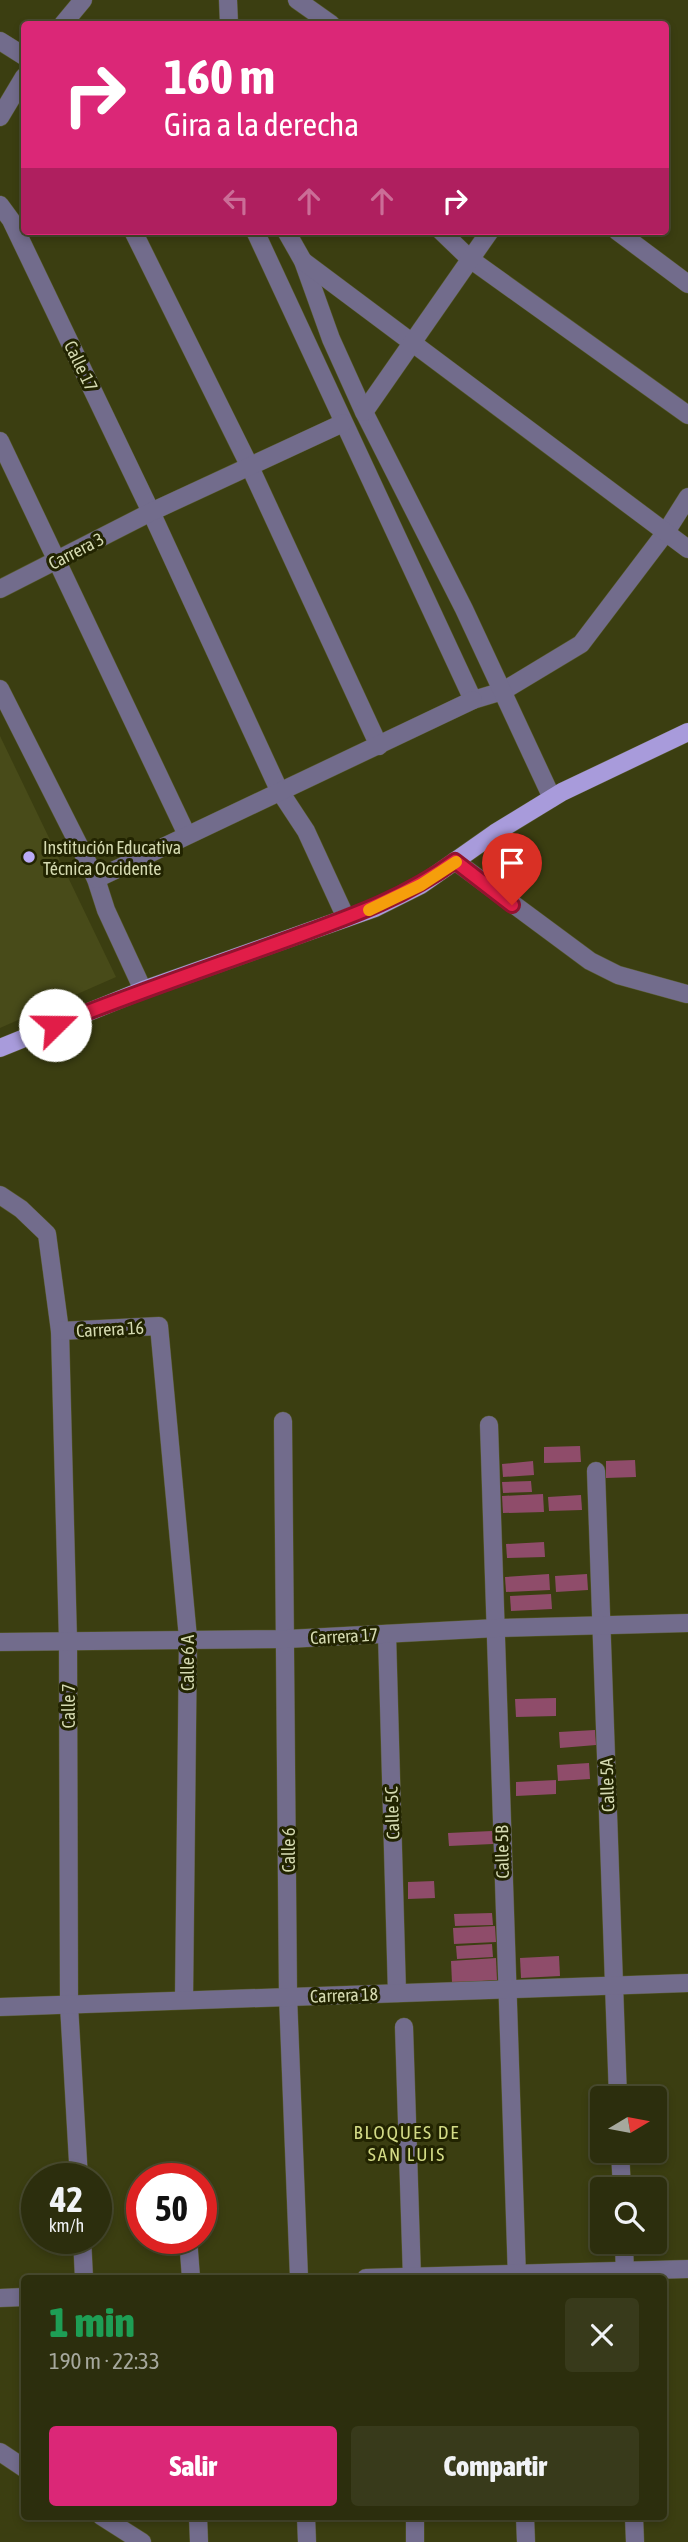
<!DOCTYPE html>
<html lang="es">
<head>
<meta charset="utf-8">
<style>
  body { margin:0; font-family:"Asap Condensed",sans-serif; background:#383a1b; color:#f1f3f6; height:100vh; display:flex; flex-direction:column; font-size:26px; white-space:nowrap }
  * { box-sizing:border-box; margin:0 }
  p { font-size:23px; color:#a6a89d }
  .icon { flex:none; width:38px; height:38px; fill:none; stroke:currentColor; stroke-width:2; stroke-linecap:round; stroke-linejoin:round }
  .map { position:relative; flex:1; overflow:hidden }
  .side { position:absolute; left:21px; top:2275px; width:646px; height:245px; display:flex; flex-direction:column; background:#2c2e0d; border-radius:7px; box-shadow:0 4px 10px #0003,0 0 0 2px #484a2e }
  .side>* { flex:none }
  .banner { position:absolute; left:21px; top:21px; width:648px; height:214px; border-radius:7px; box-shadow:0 4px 10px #0003,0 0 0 2px #484a2e; background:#db2777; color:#fff; overflow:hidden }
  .needle { width:46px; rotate:80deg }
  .controls { position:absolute; left:590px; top:2086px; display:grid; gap:14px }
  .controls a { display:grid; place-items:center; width:77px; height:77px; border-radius:7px; background:#2c2e0d; box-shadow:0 4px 10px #0003,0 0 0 2px #484a2e; font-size:35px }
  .speed { position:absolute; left:21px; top:2163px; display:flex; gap:14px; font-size:35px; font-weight:700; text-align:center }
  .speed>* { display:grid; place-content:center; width:91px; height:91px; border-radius:50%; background:#2c2e0d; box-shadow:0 4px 10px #0003,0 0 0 2px #484a2e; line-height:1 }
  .speed small { font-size:18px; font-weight:400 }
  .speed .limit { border:10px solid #d22; background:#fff; color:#111 }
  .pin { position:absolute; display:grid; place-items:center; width:60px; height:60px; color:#fff; margin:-72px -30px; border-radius:50% 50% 50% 0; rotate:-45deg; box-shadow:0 0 7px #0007 }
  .pin .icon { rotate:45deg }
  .me { position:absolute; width:77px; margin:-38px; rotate:68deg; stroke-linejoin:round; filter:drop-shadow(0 0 5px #0008) }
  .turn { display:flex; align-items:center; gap:24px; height:147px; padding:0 28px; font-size:32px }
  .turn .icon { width:91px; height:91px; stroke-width:2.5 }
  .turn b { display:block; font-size:49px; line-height:60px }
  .lanes { display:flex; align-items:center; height:66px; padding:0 28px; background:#0003; justify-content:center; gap:35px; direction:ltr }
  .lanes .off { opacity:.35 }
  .round { display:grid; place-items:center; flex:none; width:74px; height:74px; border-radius:7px; background:#383a1b }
  .head { display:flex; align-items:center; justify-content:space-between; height:119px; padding:0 28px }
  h1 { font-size:42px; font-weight:800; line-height:52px; color:#1e9e55 }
  .primary-button { display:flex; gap:14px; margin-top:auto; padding:14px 28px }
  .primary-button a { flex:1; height:80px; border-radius:7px; background:#db2777; color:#fff; font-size:28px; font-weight:800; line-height:80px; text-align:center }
  .primary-button a+a { background:#383a1b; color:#f1f3f6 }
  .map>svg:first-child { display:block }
</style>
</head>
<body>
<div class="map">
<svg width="688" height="2542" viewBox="0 0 688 2542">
  <rect width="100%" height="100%" fill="#3b3e11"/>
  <polygon fill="#484b19" points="0,736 116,977 0,1028"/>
  <g fill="#8f4c6a">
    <polygon points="580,1446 581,1462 544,1463 544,1447"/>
    <polygon points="635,1460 636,1477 606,1478 606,1461"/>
    <polygon points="533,1461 534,1475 503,1477 502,1464"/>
    <polygon points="531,1481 532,1492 503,1493 502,1482"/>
    <polygon points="543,1494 544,1512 503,1513 502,1496"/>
    <polygon points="581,1495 582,1510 549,1511 548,1497"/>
    <polygon points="544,1542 545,1557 507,1558 506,1544"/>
    <polygon points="549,1574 550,1590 506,1592 505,1577"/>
    <polygon points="587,1574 588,1590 556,1592 555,1576"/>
    <polygon points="551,1594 552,1609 511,1611 510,1596"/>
    <polygon points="556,1698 556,1716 516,1717 515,1699"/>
    <polygon points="595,1730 596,1745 560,1748 559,1732"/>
    <polygon points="589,1763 590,1779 558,1781 557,1765"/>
    <polygon points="556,1780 556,1794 516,1796 516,1782"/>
    <polygon points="492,1831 493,1844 449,1846 448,1833"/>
    <polygon points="434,1881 435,1898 408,1899 408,1882"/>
    <polygon points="492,1913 493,1925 455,1926 454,1914"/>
    <polygon points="495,1926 496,1942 454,1944 453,1928"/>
    <polygon points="492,1944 493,1957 457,1959 456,1946"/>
    <polygon points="559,1956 560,1976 521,1978 520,1958"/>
    <polygon points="496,1958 497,1980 452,1983 451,1961"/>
  </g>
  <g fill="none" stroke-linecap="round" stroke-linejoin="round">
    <g stroke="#575a2e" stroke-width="19">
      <g id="minor">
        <polyline points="228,0 229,24"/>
        <polyline points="297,0 331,24"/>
        <polyline points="63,24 83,0"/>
        <polyline points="0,41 24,56"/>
        <polyline points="0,117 24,77"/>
        <polyline points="0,205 11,220 151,512 279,790 306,831 346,918"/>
        <polyline points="133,231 250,467 379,746"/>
        <polyline points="255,231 473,700 503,691 581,644 666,532 688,497"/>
        <polyline points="286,231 303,261 331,339 364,412 464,609 552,798"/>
        <polyline points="441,231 470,259 688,415"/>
        <polyline points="617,231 688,284"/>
        <polyline points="303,261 688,549"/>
        <polyline points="364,412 490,231"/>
        <polyline points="0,441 187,835"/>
        <polyline points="0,589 151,512 343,423"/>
        <polyline points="0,689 96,879 106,910 143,990"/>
        <polyline points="455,861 590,961 618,975 687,994"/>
        <polyline points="96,879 473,700"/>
        <polyline points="0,1195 21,1209 47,1234 60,1331 68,1641 69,2005 79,2179"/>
        <polyline points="60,1331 159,1326 188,1638 184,2000"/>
        <polyline points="283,1421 288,1996 299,2278"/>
        <polyline points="489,1425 517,2278"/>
        <polyline points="596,1471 618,2098"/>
        <polyline points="387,1634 397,1993"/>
        <polyline points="0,1642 287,1639 497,1628 688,1623"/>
        <polyline points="0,2007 688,1983"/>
        <polyline points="404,2027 412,2278"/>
        <polyline points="620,2151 622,2189"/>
        <polyline points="82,2238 84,2278"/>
        <polyline points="188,2238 191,2278"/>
        <polyline points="624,2242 625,2278"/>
        <polyline points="366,2278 688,2269"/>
        <polyline points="0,2298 24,2297"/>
        <polyline points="0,2452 24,2468"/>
        <polyline points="101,2516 142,2542"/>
        <polyline points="198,2516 199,2542"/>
        <polyline points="306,2516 307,2542"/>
        <polyline points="415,2516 415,2542"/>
        <polyline points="525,2516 526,2542"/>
        <polyline points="634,2516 635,2542"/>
      </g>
    </g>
    <g stroke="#575a2e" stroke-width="19">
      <polyline id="major" points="0,1048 143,990 375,908 421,885 495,833 562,792 688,732"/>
    </g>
    <use href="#minor" stroke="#726c8c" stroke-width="18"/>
    <use href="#major" stroke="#a89bdb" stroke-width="18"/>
  </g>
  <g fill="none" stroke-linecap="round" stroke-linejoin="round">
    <g stroke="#92132f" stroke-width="18">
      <path id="route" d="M55 1025C131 994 209 968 286 940 346 918 403 899 455 861L512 905"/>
    </g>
    <use href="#route" stroke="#e11d48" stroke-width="12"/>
    <polyline stroke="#f59e0b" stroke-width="12" points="369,910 421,885 456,862"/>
  </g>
  <circle fill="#baaaf6" stroke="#222401" stroke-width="2.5" cx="29" cy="857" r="7"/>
  <g text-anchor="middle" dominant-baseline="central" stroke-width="6" stroke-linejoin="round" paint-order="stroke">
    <g font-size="18" fill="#d5dab1" stroke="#222401">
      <text transform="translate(81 366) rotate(64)">Calle 17</text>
      <text transform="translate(76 551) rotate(-27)">Carrera 3</text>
      <text transform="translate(110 1329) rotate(-3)">Carrera 16</text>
      <text transform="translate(344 1636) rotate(-3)">Carrera 17</text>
      <text transform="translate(187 1663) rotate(-90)">Calle 6 A</text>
      <text transform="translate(68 1706) rotate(-90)">Calle 7</text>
      <text transform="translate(607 1785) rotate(-92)">Calle 5A</text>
      <text transform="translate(392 1813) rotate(-92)">Calle 5C</text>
      <text transform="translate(288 1850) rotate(-90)">Calle 6</text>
      <text transform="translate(502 1852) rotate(-91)">Calle 5B</text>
      <text transform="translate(344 1995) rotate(-2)">Carrera 18</text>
    </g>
    <g font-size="18" fill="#d5dab1" stroke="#222401" text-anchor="start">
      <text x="43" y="847">Institución Educativa<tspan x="43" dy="21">Técnica Occidente</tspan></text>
    </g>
    <g font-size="19" letter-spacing="2" fill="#d3db86" stroke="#222401">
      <text x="407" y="2132">BLOQUES DE<tspan x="407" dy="22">SAN LUIS</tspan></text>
    </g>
  </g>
</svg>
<div class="controls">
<a><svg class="needle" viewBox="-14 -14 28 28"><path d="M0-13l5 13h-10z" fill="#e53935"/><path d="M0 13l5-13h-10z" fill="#a6a89d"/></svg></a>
<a><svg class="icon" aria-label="search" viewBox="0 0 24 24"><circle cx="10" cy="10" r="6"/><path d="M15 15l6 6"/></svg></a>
</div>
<div class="speed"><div>42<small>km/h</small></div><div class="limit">50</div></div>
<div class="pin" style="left:512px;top:905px;background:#d93025"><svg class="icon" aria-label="arrive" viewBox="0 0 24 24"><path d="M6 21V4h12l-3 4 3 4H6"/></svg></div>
<svg class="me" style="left:55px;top:1025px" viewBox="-20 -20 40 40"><circle r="19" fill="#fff"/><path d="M0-13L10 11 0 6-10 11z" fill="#e11d48"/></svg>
<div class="banner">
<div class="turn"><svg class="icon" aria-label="right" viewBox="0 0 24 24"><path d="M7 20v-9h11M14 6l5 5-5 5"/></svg><div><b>160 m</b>Gira a la derecha</div></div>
<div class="lanes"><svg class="icon off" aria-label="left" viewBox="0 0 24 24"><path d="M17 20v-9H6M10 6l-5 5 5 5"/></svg><svg class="icon off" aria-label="ahead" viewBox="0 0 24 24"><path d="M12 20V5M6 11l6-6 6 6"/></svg><svg class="icon off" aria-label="ahead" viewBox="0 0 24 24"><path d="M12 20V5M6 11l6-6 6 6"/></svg><svg class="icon" aria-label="right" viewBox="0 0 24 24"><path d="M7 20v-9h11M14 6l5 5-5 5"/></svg></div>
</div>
<section class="side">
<div class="head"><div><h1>1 min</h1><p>190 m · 22:33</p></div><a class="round"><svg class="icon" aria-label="close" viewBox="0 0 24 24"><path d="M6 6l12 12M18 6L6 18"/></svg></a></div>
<div class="primary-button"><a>Salir</a><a>Compartir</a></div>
</section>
</div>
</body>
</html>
